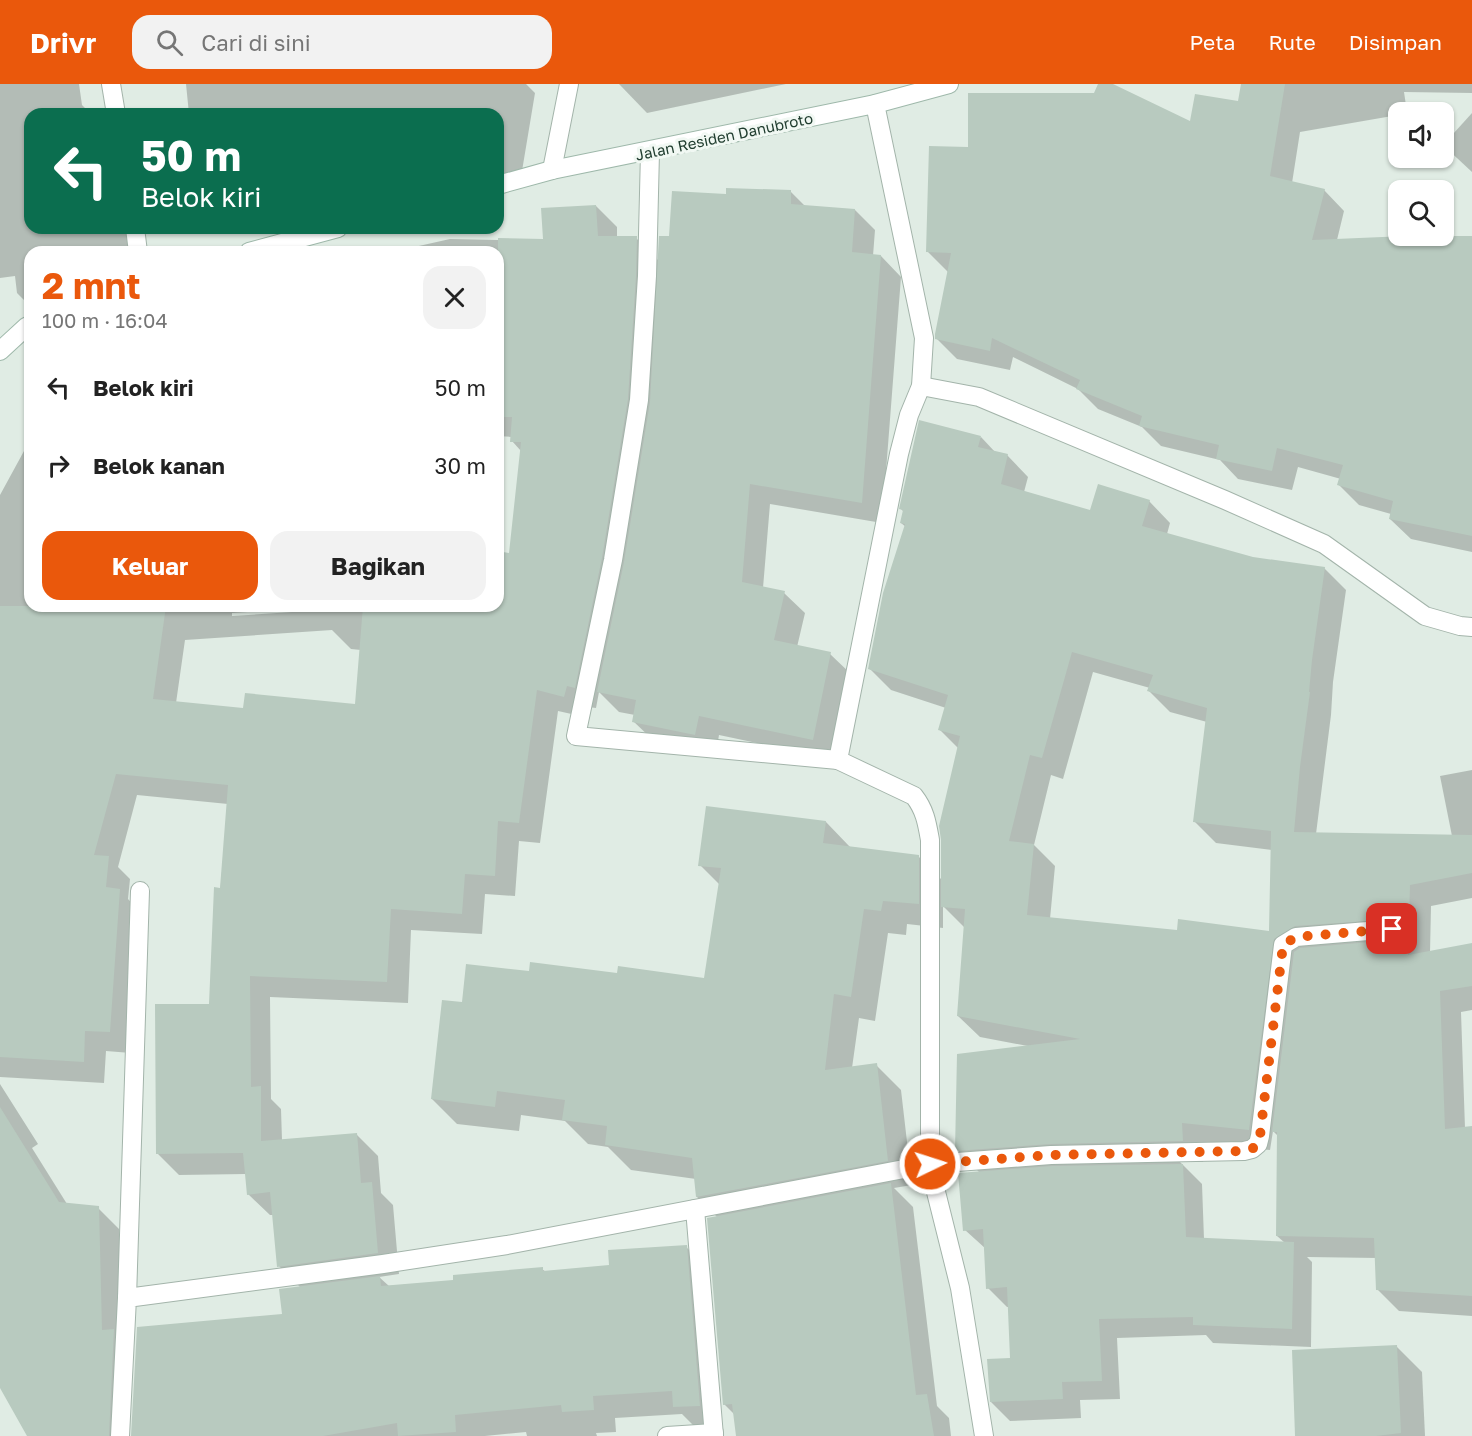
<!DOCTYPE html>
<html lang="id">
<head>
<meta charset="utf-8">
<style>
  body { margin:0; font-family:"Golos Text",sans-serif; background:#f2f2f2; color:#222; height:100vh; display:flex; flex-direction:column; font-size:22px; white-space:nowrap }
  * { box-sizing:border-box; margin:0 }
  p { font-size:20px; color:#767676 }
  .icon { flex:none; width:33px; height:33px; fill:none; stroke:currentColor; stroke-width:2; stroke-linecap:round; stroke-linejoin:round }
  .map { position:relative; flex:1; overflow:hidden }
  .sheet { position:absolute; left:24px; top:162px; width:480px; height:366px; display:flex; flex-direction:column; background:#fff; border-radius:18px; box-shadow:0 2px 4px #0004 }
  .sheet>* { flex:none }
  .hud { position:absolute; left:24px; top:24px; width:480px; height:126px; border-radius:18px; box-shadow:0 2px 4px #0004; background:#0b6e4f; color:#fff; overflow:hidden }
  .fabs { position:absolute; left:1388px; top:18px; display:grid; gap:12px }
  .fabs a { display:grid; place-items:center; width:66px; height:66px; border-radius:12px; background:#fff; box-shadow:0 2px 4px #0004; font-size:30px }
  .pin { position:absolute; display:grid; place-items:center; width:51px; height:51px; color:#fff; margin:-26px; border-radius:12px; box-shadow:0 3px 9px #0006 }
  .me { position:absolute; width:66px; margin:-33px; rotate:86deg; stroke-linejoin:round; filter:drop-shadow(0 0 4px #0008) }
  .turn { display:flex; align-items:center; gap:21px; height:126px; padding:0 18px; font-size:27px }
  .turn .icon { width:78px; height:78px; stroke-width:2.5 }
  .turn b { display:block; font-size:42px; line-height:51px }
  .round { display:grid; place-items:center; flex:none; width:63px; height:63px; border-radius:18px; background:#f2f2f2 }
  .head { display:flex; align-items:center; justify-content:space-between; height:102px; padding:0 18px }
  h1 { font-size:36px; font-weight:700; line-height:45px; color:#ea580c }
  .primary-button { display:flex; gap:12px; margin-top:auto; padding:12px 18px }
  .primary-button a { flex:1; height:69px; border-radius:18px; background:#ea580c; color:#fff; font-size:24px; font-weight:700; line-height:69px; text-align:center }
  .primary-button a+a { background:#f2f2f2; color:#222 }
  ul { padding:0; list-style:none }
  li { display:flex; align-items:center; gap:18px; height:78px; padding:0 18px }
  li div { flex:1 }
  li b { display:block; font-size:22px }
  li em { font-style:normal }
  header { display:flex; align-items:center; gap:36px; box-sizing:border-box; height:84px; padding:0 30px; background:#ea580c; color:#fff }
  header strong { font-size:28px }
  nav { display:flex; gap:33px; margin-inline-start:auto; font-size:21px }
  .search { width:420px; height:54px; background:#f2f2f2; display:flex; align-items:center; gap:15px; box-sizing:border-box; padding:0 21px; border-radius:18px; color:#767676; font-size:22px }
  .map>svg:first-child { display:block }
</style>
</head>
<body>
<header>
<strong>Drivr</strong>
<div class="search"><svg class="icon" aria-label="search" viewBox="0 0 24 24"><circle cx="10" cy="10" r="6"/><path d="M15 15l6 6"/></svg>Cari di sini</div>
<nav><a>Peta</a><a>Rute</a><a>Disimpan</a></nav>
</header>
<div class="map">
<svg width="1472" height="1352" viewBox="0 0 1472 1352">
  <rect width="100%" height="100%" fill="#e0ece4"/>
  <g fill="#0003" fill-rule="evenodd">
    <polygon points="0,0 79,0 82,21 91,30 30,30 30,144 142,144 145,168 30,168 30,222 17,209 15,192 0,194"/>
    <polygon points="186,0 526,0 535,9 520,99 498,96 498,30 189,30"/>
    <polygon points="619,0 786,0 647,29"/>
    <polygon points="1100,0 1109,0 1191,39 1240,19 1243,0 1472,0 1472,9 1404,8 1407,28 1398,28 1398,31 1300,48 1292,99 1324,106 1344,127 1337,156 1440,152 1460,172 1472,201 1472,468 1411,455 1390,435 1391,430 1359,421 1339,401 1341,395 1298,383 1292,406 1238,395 1220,376 1161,362 1142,343 1098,325 1078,305 1013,273 1010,286 957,275 937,255 949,189 928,168 969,64 1095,10"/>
    <polygon points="1472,29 1472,88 1443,61"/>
    <path d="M791 108 805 122 855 126 875 146 873 172H881L901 193 882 439 770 420 763 504 784 509 805 529 797 563 830 570 851 590 833 675 719 651 716 670 654 657 633 637 635 631 619 628 599 608 596 624 588 623 585 633 558 627 540 759 519 757 515 812 485 810 482 850 411 846 408 919 270 913 271 1015 281 1025 282 1056 357 1051 378 1072 381 1109 393 1121 399 1190 379 1193 389 1202 455 1197 542 1185 546 1188 610 1182 686 1163 709 1185 722 1343 697 1345 682 1330 615 1334 616 1348 596 1349 597 1352H527L526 1348 485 1352H151L283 1231 301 1204 279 1182 274 1131H270L248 1110 246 1090 179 1091 158 1070 210 922 228 720 137 711 118 783 130 795 128 815 139 827 131 969 106 967 104 999 0 993V411L30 356V522H498V486H501L510 471 521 367 512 357V353L498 352V168H392L450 155 544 157 596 122 617 143V154H636L659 177 670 154 727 112ZM337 522V525L232 532V529ZM332 546 351 565 361 566 357 622 245 626 176 619 185 556Z"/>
    <path d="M981 353 996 369 1007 371 1028 393 1024 408 1091 428 1149 417 1170 439 1167 450 1252 474 1324 484 1346 506 1333 598 1331 631 1316 750 1452 752 1440 692 1472 686V814L1431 822 1430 869 1472 861V926L1461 928 1465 1044 1472 1043V1232L1399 1227 1378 1206 1377 1174 1307 1173 1312 1178 1311 1263 1213 1259 1206 1251 1117 1254 1120 1315 1080 1316 1081 1334 1010 1337 991 1318 1011 1275 1009 1223H1007L988 1204 986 1165 965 1146 980 1089 957 1066 1028 962 980 953 958 932 965 844 943 822V844L907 840 906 851 888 849 875 937 859 934 852 984 876 981 901 1006 912 1101 894 1104 913 1123 937 1322 949 1334 951 1352H895L746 1342 724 1320 718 1134 697 1113 696 1095 631 1086 608 1063 588 1060 565 1037 521 1031 519 1047 457 1040 432 1015 463 920 531 889 618 891 705 896 720 801 700 781 826 738 850 763 918 772 943 797 959 665 940 646 946 624 891 606 869 584 906 443 901 439 904 428 901 425ZM1093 588 1150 604 1149 607 1170 628 1207 638 1195 738 1216 759 1272 766 1270 849 1178 848 1050 835 1055 782 1034 761 1051 691 1063 695ZM1273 1047 1278 1052 1277 1152 1285 1159 1204 1155 1202 1100 1180 1078H1203V1060L1270 1066Z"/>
    <polygon points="0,1000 38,1060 32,1064 67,1120 98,1124 119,1145 121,1218 118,1352 28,1352 0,1302"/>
    <polygon points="1397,1263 1422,1288 1425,1352 1297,1352"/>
  </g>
  <g fill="#b8cabf" fill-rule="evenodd">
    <polygon points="1098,0 1113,0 1190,37 1195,10 1238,17 1241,0 1285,0 1270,92 1325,105 1312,156 1406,152 1472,152 1472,452 1389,435 1393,417 1337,401 1343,381 1277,364 1272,387 1216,375 1219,361 1139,342 1142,332 1076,305 1080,296 992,254 990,267 935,255 935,250 951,169 926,168 929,62 968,63 968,9 1094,9"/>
    <polygon points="726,104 791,106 791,120 855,125 852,168 881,171 862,419 750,400 742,498 785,507 774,556 831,568 813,656 699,632 695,651 632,638 636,616 597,608 624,478 650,318 659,152 669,152 672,107 726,110"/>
    <polygon points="596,121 598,152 637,152 636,192 628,315 602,474 575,604 567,602 564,613 537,606 519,739 498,737 495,792 465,790 462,830 391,825 387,898 250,892 251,1003 261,1002 261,1057 357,1049 361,1099 372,1098 378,1169 277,1183 270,1108 247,1111 243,1069 156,1070 155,920 209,920 214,803 220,804 228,701 116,690 94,771 109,772 106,803 120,805 110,948 85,947 84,978 0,973 0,522 166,522 153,615 243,624 245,609 355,620 363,522 498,522 498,490 503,468 509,469 521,358 510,358 512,333 498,333 498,154 543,155 541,124"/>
    <path d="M919 336 981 352 978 363 1008 370 1001 400 1090 426 1098 400 1150 416 1142 442 1253 473 1325 483 1312 576 1309 608H1310L1300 683 1294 748 1472 751V789L1410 801 1408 871 1472 859V902L1440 907 1445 1045 1472 1042V1212L1376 1206 1374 1154 1276 1152 1277 1048H1272L1294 868 1300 864 1394 856 1399 854 1403 845 1402 839 1396 835 1295 842 1274 855 1249 1046 1182 1039 1183 1057 1051 1060 955 1067 957 970 1080 955 957 932 965 825 941 823V756L939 742 960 652 938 646 948 611 868 585 883 509 905 440 900 439 903 426 899 425ZM1072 568 1153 591 1147 607 1207 624 1193 738 1271 747 1269 847 1178 835 1177 846 1027 831 1034 760 1009 757 1030 671 1042 674Z"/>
    <polygon points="706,722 826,737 823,759 919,771 919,820 883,817 881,827 864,825 851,913 834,910 825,986 877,979 888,1077 696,1113 692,1074 605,1061 607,1042 562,1036 565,1016 497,1007 495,1023 431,1015 442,916 462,918 466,880 529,887 530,878 617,889 618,882 704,894 721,784 698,782"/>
    <polygon points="0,1023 59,1118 99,1122 102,1246 114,1245 109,1352 27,1352 0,1304"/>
    <polygon points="1183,1080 1186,1153 1294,1158 1292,1245 1193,1241 1193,1233 1099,1235 1102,1297 1062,1298 1063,1315 990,1318 987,1275 1010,1274 1007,1203 986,1205 983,1145 963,1147 958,1089 1052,1082"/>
    <polygon points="891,1099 916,1311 927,1310 934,1352 736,1352 732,1320 723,1321 707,1134"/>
    <polygon points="687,1161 700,1322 673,1323 672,1307 593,1312 594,1326 562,1328 561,1321 455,1331 456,1348 398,1352 397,1339 323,1352 131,1352 137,1243 282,1230 279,1205 380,1192 381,1202 453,1196 453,1191 543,1183 543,1187 609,1181 608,1166"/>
    <polygon points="1397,1261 1401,1349 1376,1352 1295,1352 1292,1266"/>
  </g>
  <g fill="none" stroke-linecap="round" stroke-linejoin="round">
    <g stroke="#a3b4aa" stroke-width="20">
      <g id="street">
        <polyline points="111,0 116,30"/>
        <path d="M875 20 924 254 921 302 909 331 899 370 838 676 914 712C925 726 927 739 930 756V1084L960 1204 984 1352"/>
        <polyline points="650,68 647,192 639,316 613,476 576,652 838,676"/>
        <polyline points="552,86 569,0"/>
        <polyline points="135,144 138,168"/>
        <polyline points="921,302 979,313 1225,416 1324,460 1425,532 1460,542 1472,543"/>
        <polyline points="695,1125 714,1352"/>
        <polyline points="127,1214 140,807"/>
        <polyline points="120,1352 127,1214 383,1180 507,1161 930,1080 1051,1071 1244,1067 1252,1065 1258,1060 1260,1052 1283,861 1296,853 1392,845"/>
        <polyline points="667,1352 714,1349"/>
      </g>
    </g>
    <g stroke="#9eb8aa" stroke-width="20">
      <g id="secondary">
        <polyline points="498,101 552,86 875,20 949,0"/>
        <polyline points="249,168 338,144"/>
        <polyline points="0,267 26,243 30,241"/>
      </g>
    </g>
    <use href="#street" stroke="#fff" stroke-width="18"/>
    <use href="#secondary" stroke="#fff" stroke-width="18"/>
  </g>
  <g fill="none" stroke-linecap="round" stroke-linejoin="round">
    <polyline stroke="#ea580c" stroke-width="10" stroke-dasharray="0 18" points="930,1080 1051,1071 1244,1067 1252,1065 1258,1060 1260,1052 1283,861 1296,853 1392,845"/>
  </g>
  <g text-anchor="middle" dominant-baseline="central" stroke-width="6" stroke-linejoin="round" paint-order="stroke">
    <g font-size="15" fill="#203d2f" stroke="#f1f8f3">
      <text transform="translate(724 52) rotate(-12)">Jalan Residen Danubroto</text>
    </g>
  </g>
</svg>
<div class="fabs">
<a><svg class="icon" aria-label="sound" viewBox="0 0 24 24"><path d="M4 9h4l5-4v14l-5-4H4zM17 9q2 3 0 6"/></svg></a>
<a><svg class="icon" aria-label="search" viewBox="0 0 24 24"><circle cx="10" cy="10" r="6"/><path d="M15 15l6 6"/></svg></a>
</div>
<div class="pin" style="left:1392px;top:845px;background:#d93025"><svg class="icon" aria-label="arrive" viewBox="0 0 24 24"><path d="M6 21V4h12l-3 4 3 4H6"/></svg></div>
<svg class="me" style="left:930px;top:1080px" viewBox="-20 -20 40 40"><circle r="17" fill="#ea580c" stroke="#fff" stroke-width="3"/><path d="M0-11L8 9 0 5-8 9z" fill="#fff"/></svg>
<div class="hud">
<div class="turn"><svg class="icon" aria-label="left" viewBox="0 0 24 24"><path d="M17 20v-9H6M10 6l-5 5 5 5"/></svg><div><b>50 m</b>Belok kiri</div></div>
</div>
<section class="sheet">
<div class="head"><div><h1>2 mnt</h1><p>100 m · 16:04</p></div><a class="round"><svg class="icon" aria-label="close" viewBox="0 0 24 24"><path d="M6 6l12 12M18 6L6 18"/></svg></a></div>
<ul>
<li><svg class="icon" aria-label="left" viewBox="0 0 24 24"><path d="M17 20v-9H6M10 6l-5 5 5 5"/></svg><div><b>Belok kiri</b></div><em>50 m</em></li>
<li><svg class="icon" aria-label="right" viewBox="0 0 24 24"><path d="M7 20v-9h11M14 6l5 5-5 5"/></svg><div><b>Belok kanan</b></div><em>30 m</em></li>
</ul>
<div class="primary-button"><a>Keluar</a><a>Bagikan</a></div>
</section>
</div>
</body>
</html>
